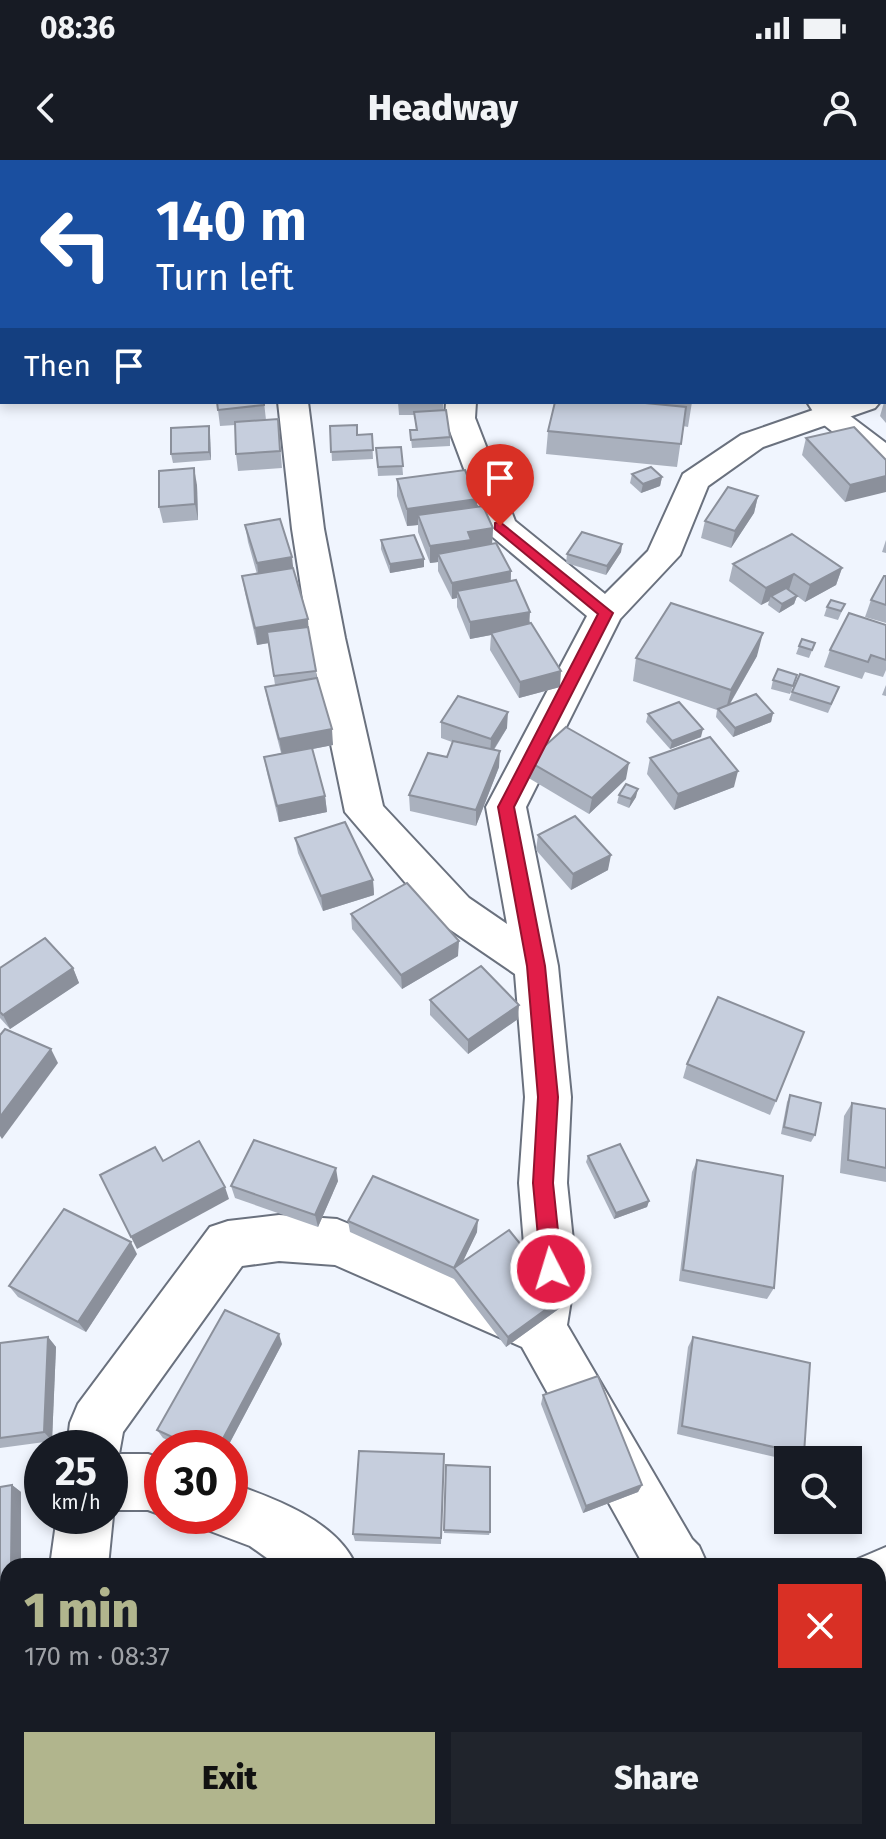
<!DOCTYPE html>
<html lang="en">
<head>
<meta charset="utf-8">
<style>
  body { margin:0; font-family:"Fira Sans",sans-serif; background:#20242c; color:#f1f3f6; height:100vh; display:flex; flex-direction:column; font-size:30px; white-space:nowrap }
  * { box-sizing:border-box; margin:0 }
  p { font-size:26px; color:#9ea1a6 }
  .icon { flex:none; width:44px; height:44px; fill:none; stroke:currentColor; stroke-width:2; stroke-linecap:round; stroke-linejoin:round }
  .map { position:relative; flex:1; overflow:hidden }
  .side { position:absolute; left:0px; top:1398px; width:886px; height:282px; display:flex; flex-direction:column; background:#171b24; border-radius:24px 24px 0 0; box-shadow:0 4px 12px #0003 }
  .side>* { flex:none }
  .guide { position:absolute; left:0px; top:0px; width:886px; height:244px; box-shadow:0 4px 12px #0003; background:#1a4fa0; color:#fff; overflow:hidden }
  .controls { position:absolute; left:774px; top:1286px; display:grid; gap:16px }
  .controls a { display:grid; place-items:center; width:88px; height:88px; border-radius:0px; background:#171b24; box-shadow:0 4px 12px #0003; font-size:40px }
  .speed { position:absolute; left:24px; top:1270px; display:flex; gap:16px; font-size:40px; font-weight:700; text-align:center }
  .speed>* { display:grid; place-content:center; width:104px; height:104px; border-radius:50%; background:#171b24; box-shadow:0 4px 12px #0003; line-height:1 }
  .speed small { font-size:20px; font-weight:400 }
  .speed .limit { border:12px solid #d22; background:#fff; color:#111 }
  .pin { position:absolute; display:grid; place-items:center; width:68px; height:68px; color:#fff; margin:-82px -34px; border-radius:50% 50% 50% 0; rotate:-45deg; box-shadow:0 0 8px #0007 }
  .pin .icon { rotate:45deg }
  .me { position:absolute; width:88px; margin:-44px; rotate:355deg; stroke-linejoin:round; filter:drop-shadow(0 0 6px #0008) }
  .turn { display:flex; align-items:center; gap:28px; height:168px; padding:0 24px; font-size:36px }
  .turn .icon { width:104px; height:104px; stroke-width:2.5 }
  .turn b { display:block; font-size:56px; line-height:68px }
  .then { display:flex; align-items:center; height:76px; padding:0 24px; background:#0003; gap:16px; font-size:30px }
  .round { display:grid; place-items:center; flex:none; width:84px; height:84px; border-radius:0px; background:#20242c }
  .headline { display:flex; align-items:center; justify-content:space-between; height:136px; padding:0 24px }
  h1 { font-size:48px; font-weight:800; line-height:60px; color:#b1b58d }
  .primary-button { display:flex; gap:16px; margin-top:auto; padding:16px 24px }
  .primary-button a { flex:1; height:92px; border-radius:0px; background:#b1b58d; color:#111; font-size:32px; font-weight:800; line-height:92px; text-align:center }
  .primary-button a+a { background:#20242c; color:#f1f3f6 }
  .status { display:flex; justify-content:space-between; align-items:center; height:56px; padding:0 40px; background:#171b24; direction:ltr }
  .status svg { height:22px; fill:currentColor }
  header { display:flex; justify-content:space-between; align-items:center; height:104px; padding:0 24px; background:#171b24; font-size:36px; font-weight:800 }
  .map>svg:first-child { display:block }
</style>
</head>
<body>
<div class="status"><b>08:36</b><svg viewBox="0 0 49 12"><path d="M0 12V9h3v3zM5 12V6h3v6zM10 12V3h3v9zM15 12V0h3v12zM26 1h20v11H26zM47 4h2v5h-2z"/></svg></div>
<header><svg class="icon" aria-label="back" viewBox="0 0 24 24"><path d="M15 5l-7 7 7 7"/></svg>Headway<svg class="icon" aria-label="person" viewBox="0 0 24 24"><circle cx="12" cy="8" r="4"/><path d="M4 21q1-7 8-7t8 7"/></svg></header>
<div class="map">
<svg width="886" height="1679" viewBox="0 0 886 1679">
  <rect width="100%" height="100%" fill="#f0f5fe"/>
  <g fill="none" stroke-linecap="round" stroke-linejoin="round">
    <g stroke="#6a717e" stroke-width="4">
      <g id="minor">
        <rect x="216" y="0" width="24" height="2"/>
        <polygon points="485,0 509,0 510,2 486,2"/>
        <polygon points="743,0 769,0 770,2 744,2"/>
        <polygon points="278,242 308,242 324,369 345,478 383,646 469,738 507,764 486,647 587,456 488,373 445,258 446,242 476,242 475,258 515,361 605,434 648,391 683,314 741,275 836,242 880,242 875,248 763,287 708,326 680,395 620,459 526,647 558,806 571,937 567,1023 576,1109 567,1165 692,1379 699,1386 708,1406 644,1406 522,1187 335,1105 279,1101 242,1106 123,1272 119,1294 148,1294 162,1299 162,1355 148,1350 111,1350 113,1356 108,1406 50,1406 57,1356 110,1356 110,1288 67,1288 70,1263 78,1244 210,1067 228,1061 279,1055 337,1059 521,1135 526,1109 519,1023 525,937 515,814 439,762 345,652 309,478 292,369"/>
        <path d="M230 1323C274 1338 337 1361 356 1406H278L250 1386 210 1371 204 1356H230Z"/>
        <polygon points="886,1387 886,1445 878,1448 878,1406 854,1406 858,1399"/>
        <polygon points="14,1672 78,1672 77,1679 13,1679"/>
        <polygon points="640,1672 714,1672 717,1679 643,1679"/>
      </g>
    </g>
    <g stroke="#6a717e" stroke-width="4">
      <g id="tertiary">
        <polygon points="608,0 633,0 634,2 609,2"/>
        <polygon points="807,242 837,242 841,249 886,283 886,307 875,305 819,261"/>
      </g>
    </g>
    <use href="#minor" fill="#fff" fill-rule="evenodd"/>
    <use href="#tertiary" fill="#fff" fill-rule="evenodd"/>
  </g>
  <g fill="#aab1be">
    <rect x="247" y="0" width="53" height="2"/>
    <rect x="693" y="0" width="52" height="2"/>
    <polygon points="886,38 886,67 884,66 884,39"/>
    <polygon points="884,82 886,83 886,165 884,164"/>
    <polygon points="886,168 886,231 884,231 884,169"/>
    <polygon points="885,239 886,239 886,263 880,256"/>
    <polygon points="217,242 264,242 266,260 278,259 282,308 238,311 236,294 235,265 220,266"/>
    <polygon points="398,242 443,242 443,251 450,277 450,286 412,288 410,270 416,270 415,255 399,255"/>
    <polygon points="555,242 692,242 688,267 683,266 677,307 546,294 548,271"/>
    <polygon points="330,266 357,275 372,274 373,299 332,301"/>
    <polygon points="210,274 211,300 173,303 171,294"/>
    <polygon points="806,278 886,300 845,342 802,295"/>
    <polygon points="401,287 403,315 378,316 376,288"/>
    <polygon points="632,314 662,317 660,326 641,333 630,323"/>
    <polygon points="397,319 477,339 477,346 493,368 492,384 511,411 511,421 560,527 519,538 490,490 491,475 470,479 457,447 457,438 452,439 438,411 438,402 430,403 418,372 418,365 407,366 397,336"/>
    <polygon points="197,325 198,360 163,363 159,347"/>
    <polygon points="758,336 754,353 731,388 701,378 705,361"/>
    <polygon points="245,365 293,409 309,474 317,518 333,585 312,589 325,636 327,652 279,662 267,613 264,597 281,593 268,543 265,527 275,525 269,483 257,485 245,433 242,416 257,414 248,382"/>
    <polygon points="381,380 424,407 390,413 381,389"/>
    <polygon points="886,380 886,393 882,392"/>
    <polygon points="622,384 621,392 606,415 566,403 567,394"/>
    <polygon points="733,404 842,408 836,425 805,442 797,436 794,444 779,453 768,445 769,441 761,445 729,421"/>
    <polygon points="886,416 886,463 865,457 871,440"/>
    <polygon points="845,444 838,460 824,456 827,447"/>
    <polygon points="886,465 886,510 883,517 865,512 862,519 824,507 830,490"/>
    <polygon points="815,483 809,498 796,494 799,486"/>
    <polygon points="757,496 730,544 773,553 771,562 733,577 716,557 717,550 633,521 636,498"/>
    <polygon points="797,515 790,534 771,529 773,520"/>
    <polygon points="886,525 886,536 882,535"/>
    <polygon points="792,532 836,535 828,553 789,540"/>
    <polygon points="648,554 701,577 670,589 646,562"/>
    <polygon points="441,562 507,568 494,590 499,607 476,666 410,651 409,635 447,597 452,582 441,578"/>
    <polygon points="650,598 734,627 674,650 647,614"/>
    <polygon points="528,601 626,619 589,654 527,617"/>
    <polygon points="619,635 636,637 629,648 617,643"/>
    <polygon points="538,675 608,710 571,730 536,690"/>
    <polygon points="295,678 373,720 374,735 323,751 298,693"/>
    <polygon points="351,754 458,796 402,829 352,769"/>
    <polygon points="0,808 73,808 79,823 10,869 0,858"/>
    <polygon points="430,840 518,859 468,894 430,855"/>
    <polygon points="687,904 776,941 770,955 683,918"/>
    <polygon points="790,935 815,975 811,982 781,974 787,942"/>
    <polygon points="852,943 886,949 886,1022 840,1013 844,956"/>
    <polygon points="588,996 649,1041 647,1047 614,1059 586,1002"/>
    <polygon points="697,1000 774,1128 767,1139 679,1121 692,1012"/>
    <polygon points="338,1021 318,1067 235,1038 231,1026"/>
    <polygon points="348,1061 477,1072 462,1102 563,1137 560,1148 506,1187 454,1119 350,1072"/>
    <polygon points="137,1094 86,1172 18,1137 9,1126"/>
    <polygon points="48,1177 56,1187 52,1281 0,1288 0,1183"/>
    <polygon points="693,1177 804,1294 798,1300 788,1300 677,1274 688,1187"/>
    <polygon points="282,1184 227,1288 184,1288 163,1278 157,1270"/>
    <polygon points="543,1235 642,1325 638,1332 583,1353 541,1244"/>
    <polygon points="444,1294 441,1384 355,1381 353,1374"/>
    <polygon points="446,1305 490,1372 489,1375 444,1373"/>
    <polygon points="12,1325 21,1332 8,1406 8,1457 0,1459 0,1327"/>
  </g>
  <g fill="#8b909b">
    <polygon points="134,0 148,0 148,2 135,2"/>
    <polygon points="209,266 210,274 211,300 209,292"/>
    <polygon points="194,308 197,325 198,360 195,344"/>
    <polygon points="886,316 886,332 845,342 850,325"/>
    <polygon points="662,317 660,326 641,333 643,324"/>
    <polygon points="758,336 754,353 731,388 735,371"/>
    <polygon points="477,339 477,356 418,355 418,365 407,366 407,349"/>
    <polygon points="493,368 492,384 438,394 438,402 430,403 430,386 468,372"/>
    <polygon points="622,384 621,392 606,415 607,406"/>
    <polygon points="292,397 294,414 259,420 257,403"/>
    <polygon points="424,399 424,407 390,413 390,404"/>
    <polygon points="842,408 836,425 805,442 810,425"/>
    <polygon points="511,411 510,428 457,431 457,438 452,439 452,423"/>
    <polygon points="794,414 789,430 771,436 769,441 761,445 766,428"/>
    <polygon points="797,436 794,444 779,453 782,444"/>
    <polygon points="530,452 529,468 491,473 491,475 470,479 470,462"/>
    <polygon points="308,459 309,476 257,485 255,468"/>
    <polygon points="763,473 757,496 725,552 731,530"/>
    <polygon points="561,511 560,527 519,538 520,522"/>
    <polygon points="508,552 507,568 490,595 491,579"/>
    <polygon points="773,553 771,562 733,577 735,568"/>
    <polygon points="332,569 333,585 282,595 279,579"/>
    <polygon points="703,569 701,577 670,589 672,581"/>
    <polygon points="500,591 499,607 476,666 476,650"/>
    <polygon points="629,603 626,619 589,654 592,638"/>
    <polygon points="738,611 734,627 674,650 678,634"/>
    <polygon points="638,629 636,637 629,648 631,639"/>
    <polygon points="325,636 327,652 279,662 277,646"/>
    <polygon points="611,695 608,710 571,730 573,714"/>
    <polygon points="373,720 374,735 323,751 321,736"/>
    <polygon points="459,781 458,796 402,829 401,815"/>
    <polygon points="73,808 79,823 10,869 3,855"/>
    <polygon points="519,845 518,859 468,894 468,880"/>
    <polygon points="51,889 58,903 2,979 0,976 0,957"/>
    <polygon points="336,1008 338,1021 318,1067 315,1055"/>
    <polygon points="225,1027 229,1039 137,1089 131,1077"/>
    <polygon points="649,1041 647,1047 614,1059 616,1053"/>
    <polygon points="478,1060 477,1072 458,1112 454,1108"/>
    <polygon points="131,1082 137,1094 86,1172 78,1162"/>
    <polygon points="563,1137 560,1148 506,1187 508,1177"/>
    <polygon points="279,1174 282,1184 227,1288 218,1288"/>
    <polygon points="48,1177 56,1187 52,1281 44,1272"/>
    <polygon points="12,1325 21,1332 21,1406 11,1406"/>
    <polygon points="642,1325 638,1332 583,1353 586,1346"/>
    <polygon points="1,1482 8,1486 7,1616 0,1615"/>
    <polygon points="242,1672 249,1672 250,1679 243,1679"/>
  </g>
  <g fill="#c6cedd" stroke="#8b909b" stroke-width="2">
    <polygon points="179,0 213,0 214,2 180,2"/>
    <polygon points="395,0 440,0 442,1 398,2"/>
    <polygon points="585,0 608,0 611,2 577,2"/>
    <rect x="709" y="0" width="36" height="2"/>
    <polygon points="810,0 851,0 853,2 811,2"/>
    <polygon points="884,42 886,43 886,58 884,57"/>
    <polygon points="884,82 886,83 886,103 884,104"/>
    <polygon points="884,124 886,124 886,145 884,144"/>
    <polygon points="884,176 886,176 886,190 884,188"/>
    <polygon points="884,193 886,196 886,215 884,215"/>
    <polygon points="217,242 264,242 264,245 218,250"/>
    <polygon points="555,242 635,242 686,247 681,284 548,271"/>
    <polygon points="446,250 450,277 411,280 410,270 417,270 414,252"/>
    <polygon points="278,259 280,291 236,294 235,262"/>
    <polygon points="357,265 357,275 372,274 373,290 331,292 330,266"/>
    <polygon points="209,266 209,292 171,294 171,268"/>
    <polygon points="854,267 886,300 886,316 850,325 806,278"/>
    <polygon points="401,287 403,306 378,307 376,288"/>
    <polygon points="651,307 662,317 643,324 632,314"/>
    <polygon points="194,308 195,344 159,347 159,311"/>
    <polygon points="465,310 477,339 407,349 397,319"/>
    <polygon points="728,327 758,336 735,371 705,361"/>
    <polygon points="483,346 493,368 468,372 471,380 430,386 418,355"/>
    <polygon points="280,359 292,397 257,403 245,365"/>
    <polygon points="582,372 622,384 607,406 567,394"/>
    <polygon points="792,374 842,408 810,425 794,414 766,428 733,404"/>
    <polygon points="414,375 424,399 390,404 381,380"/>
    <polygon points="496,383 511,411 452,423 438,394"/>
    <polygon points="293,408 308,459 255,468 242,416"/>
    <polygon points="884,416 886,416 886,445 871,440"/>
    <polygon points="516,420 530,452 470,462 457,431"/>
    <polygon points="786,428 797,436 782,444 771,436"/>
    <polygon points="831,440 845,444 841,451 827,447"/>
    <polygon points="671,443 763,473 731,530 636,498"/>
    <polygon points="849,453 886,465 886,500 871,495 868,502 830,490"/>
    <polygon points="531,463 561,511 520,522 491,473"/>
    <polygon points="308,467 316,511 274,516 267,472"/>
    <polygon points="802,479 815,483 812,490 799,486"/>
    <polygon points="778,509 797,515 793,526 773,520"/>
    <polygon points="800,514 839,527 831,544 792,532"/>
    <polygon points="317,518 332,569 279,579 265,527"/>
    <polygon points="756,534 773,553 735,568 718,549"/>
    <polygon points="458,536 508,552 491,579 441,562"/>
    <polygon points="679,542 703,569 672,581 648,554"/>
    <polygon points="566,567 629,603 592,638 528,601"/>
    <polygon points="710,577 738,611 678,634 650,598"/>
    <polygon points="453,581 500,591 476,650 409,635 428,593 447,597"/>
    <polygon points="312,588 325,636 277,646 264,597"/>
    <polygon points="626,624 638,629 631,639 619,635"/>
    <polygon points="575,656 611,695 573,714 538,675"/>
    <polygon points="345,662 373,720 321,736 295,678"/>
    <polygon points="407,723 459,781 401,815 351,754"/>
    <polygon points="45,778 73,808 3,855 0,852 0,808"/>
    <polygon points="481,806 519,845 468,880 430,840"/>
    <polygon points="718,837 804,872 776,941 687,904"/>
    <polygon points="5,869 51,889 0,957 0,875"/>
    <polygon points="790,935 821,943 815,975 784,967"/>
    <polygon points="852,943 886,949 886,1008 848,1000"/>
    <polygon points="254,980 336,1008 315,1055 231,1026"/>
    <polygon points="199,981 225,1027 131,1077 100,1015 155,987 163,1001"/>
    <polygon points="620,984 649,1041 616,1053 588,996"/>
    <polygon points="697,1000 783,1016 774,1128 683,1110"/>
    <polygon points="373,1016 478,1060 454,1108 348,1061"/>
    <polygon points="64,1049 131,1082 78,1162 9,1126"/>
    <polygon points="509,1070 563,1137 508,1177 454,1108"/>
    <polygon points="225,1150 279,1174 218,1288 196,1288 157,1270"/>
    <polygon points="48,1177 44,1272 0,1278 0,1183"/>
    <polygon points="693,1177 810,1203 804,1294 682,1266"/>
    <polygon points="598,1216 642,1325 586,1346 543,1235"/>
    <polygon points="359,1291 444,1294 441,1378 353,1374"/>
    <polygon points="446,1305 490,1307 490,1372 444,1370"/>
    <polygon points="12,1325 11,1406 8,1406 8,1450 0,1451 0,1327"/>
    <polygon points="143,1672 242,1672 243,1679 143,1679"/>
  </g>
  <polygon fill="#e11d48" stroke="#92132f" stroke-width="2" points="500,362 613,453 514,647 545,806 558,937 553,1023 562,1109 559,1116 551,1119 544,1116 541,1109 533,1023 538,937 527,806 498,647 598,454 495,369 495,363"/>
</svg>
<div class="controls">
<a><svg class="icon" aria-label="search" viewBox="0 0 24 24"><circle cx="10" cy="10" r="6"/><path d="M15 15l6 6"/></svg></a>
</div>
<div class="speed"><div>25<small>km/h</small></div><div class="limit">30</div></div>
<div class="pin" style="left:500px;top:366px;background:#d93025"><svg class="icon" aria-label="arrive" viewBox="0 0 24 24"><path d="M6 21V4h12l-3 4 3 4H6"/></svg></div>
<svg class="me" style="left:551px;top:1109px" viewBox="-20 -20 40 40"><circle r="17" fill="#e11d48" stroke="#fff" stroke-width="3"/><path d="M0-11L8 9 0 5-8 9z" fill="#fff"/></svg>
<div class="guide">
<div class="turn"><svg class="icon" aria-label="left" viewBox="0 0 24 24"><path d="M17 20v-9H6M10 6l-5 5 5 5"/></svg><div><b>140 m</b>Turn left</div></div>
<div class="then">Then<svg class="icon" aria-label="arrive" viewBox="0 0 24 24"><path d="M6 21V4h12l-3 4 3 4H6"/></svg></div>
</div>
<section class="side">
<div class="headline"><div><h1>1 min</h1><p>170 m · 08:37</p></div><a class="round" style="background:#d93025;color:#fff"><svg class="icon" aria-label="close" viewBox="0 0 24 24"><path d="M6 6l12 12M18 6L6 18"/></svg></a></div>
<div class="primary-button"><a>Exit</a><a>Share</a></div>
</section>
</div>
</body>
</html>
